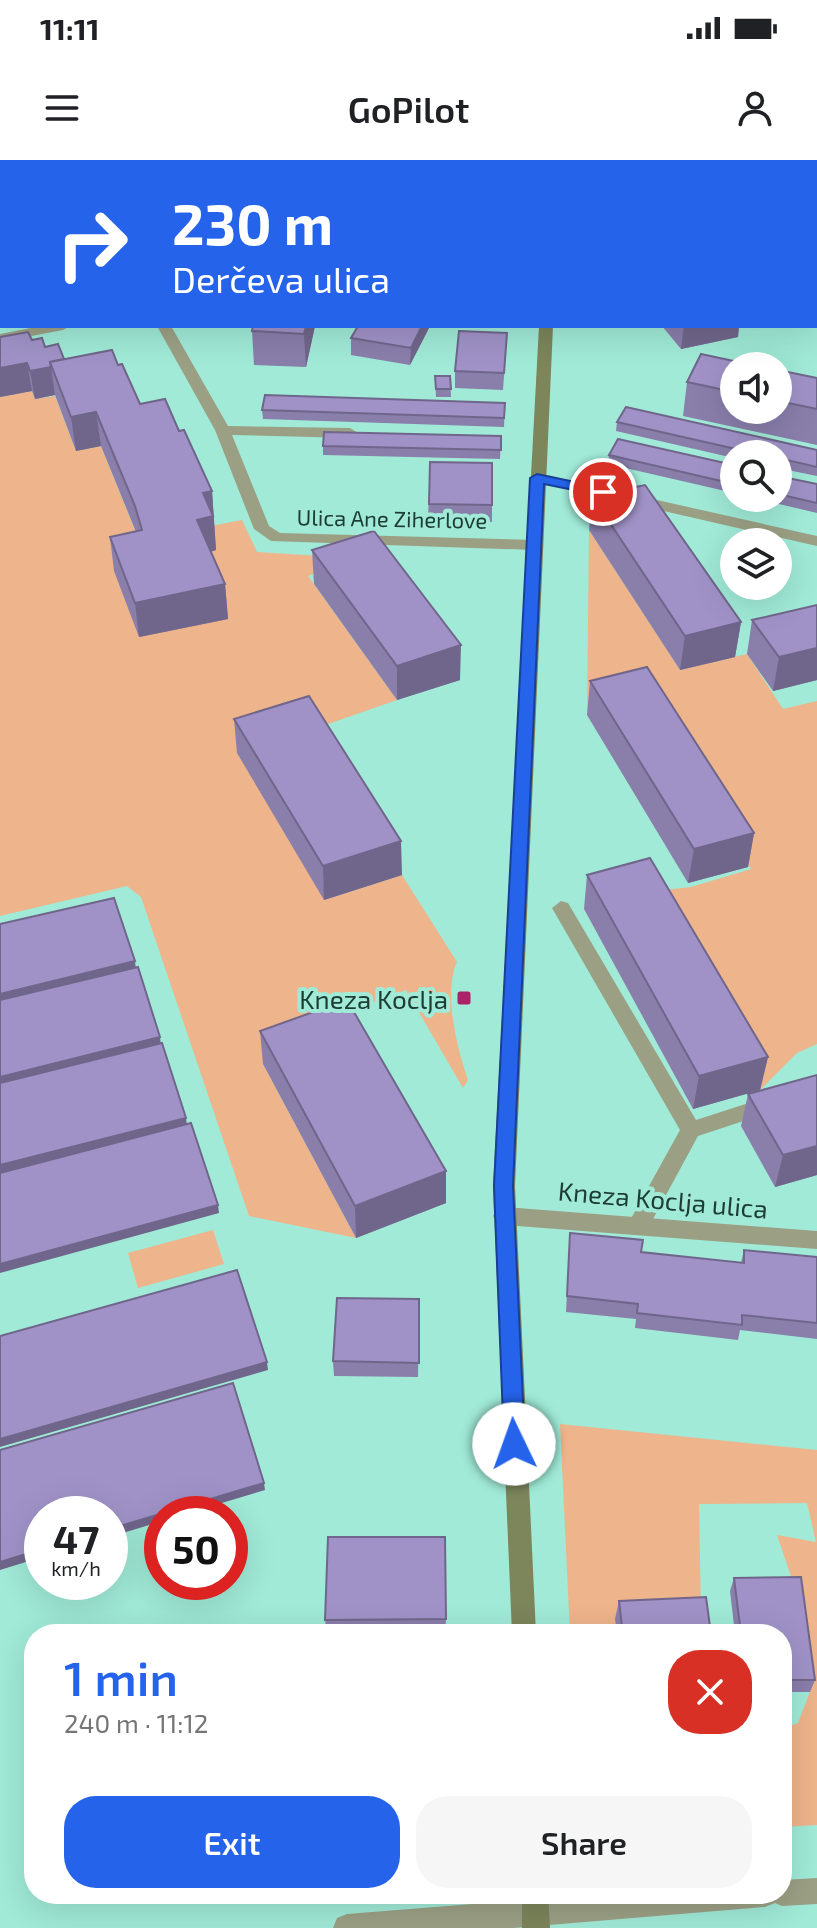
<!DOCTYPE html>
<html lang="en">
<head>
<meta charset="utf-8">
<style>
  body { margin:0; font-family:"Exo 2",sans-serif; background:#f6f6f6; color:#202124; height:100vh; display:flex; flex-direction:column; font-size:30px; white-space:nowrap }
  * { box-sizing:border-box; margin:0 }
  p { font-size:26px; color:#757577 }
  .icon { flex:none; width:44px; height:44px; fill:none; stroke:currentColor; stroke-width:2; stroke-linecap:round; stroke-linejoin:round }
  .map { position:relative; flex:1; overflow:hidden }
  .details { position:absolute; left:24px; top:1464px; width:768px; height:280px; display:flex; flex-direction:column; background:#fff; border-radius:32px; box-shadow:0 8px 32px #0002 }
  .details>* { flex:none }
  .guide { position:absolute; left:0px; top:0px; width:818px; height:168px; box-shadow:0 8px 32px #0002; background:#2563eb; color:#fff; overflow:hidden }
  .buttons { position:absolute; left:720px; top:192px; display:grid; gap:16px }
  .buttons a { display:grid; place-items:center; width:72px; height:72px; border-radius:50%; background:#fff; box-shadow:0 8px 32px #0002; font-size:40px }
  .speed { position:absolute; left:24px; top:1336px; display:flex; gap:16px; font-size:40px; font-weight:700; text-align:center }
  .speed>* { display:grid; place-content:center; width:104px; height:104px; border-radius:50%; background:#fff; box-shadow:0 8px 32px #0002; line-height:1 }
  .speed small { font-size:20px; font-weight:400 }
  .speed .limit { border:12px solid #d22; background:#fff; color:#111 }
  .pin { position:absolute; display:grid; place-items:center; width:68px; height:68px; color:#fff; margin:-34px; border:4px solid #fff; border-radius:50%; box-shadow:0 2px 8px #0007 }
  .me { position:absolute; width:88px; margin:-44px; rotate:357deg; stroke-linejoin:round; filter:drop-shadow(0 0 6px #0008) }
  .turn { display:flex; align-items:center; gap:28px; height:168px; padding:0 40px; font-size:36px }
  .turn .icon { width:104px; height:104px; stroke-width:2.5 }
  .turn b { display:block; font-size:56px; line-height:68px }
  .round { display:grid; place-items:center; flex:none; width:84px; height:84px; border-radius:32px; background:#f6f6f6 }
  .summary { display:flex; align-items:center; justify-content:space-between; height:136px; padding:0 40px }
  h1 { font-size:48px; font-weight:600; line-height:60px; color:#2563eb }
  .button { display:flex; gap:16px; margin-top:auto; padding:16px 40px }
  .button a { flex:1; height:92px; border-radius:32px; background:#2563eb; color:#fff; font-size:32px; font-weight:600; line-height:92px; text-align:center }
  .button a+a { background:#f6f6f6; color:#202124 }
  .status { display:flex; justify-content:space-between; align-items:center; height:56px; padding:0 40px; background:#fff; direction:ltr }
  .status svg { height:22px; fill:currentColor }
  header { display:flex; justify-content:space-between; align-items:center; height:104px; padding:0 40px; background:#fff; font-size:36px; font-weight:600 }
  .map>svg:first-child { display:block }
</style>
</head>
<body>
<div class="status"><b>11:11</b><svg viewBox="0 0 49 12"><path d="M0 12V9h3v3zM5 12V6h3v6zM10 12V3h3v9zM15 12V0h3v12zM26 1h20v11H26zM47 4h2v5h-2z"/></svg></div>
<header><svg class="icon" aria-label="menu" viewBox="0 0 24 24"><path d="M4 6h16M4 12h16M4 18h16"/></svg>GoPilot<svg class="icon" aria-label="person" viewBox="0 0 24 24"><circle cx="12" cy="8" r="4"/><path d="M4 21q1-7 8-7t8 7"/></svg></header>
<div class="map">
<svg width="817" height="1768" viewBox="0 0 817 1768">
  <rect width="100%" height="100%" fill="#a0ead7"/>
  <g fill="#eeb48b">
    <path d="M32 231 35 239 55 236 76 291 101 286 139 380 201 394 206 367 242 360 257 392 352 398 308 416 397 540 311 570 324 740 402 715 457 802C443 833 457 888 468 920L463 928 406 830 356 849 348 873 263 904 356 1078 249 1056 141 737 127 726 0 756V237Z"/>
    <polygon points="589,370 680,510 747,494 783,549 817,541 817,884 797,893 760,930 646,732 691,727 751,709 643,541 587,555"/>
    <polygon points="213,1070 224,1104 138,1128 128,1093"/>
    <polygon points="560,1264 817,1290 817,1665 782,1667 782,1569 798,1563 810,1532 796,1431 777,1375 816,1382 807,1343 699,1344 701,1455 616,1459 617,1474 570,1474"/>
  </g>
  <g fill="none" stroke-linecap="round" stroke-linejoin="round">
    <polygon fill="#9ba085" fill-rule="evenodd" points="561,741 568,743 696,960 817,921 817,937 698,976 647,1070 639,1073 631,1070 628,1064 680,970 552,748"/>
    <g fill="#9ba085" fill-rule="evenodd">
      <polygon points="83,0 95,0 96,2 84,2"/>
      <polygon points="41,166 70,166 63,170 0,182 0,174"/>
      <polygon points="157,166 171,166 228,266 350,268 358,273 350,278 232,275 269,366 280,373 534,380 542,385 534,390 271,381 254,369 215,270"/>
      <polygon points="537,313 817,376 817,386 532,321 532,315"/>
      <polygon points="504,1047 817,1071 817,1089 504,1065 496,1062 493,1056 496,1050"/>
    </g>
    <polygon fill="#9ba085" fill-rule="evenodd" points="817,1718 817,1744 782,1746 775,1743 765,1747 513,1768 333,1768 337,1758 347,1754 599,1734 782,1734 782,1720"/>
    <g fill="#7d855b" fill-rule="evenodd">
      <polygon points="539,166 553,166 515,1026 536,1474 512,1474 493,1026"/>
      <polygon points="522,1734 548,1734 550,1768 522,1768"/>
    </g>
  </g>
  <g fill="#8a7eab">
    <rect x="277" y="0" width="56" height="2"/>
    <polygon points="611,0 701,0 703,2 612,2"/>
    <polygon points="805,0 817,0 817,25 816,2 804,2"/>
    <polygon points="817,72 817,118 816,117"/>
    <polygon points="253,166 315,166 306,207 254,205 252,171"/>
    <polygon points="430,166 410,205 351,195 351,178"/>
    <polygon points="662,166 739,166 738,177 681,189"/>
    <polygon points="507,173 503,230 455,228 455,211"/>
    <polygon points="0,177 32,180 45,187 64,199 118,205 140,244 179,271 212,331 216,390 211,392 225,424 228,459 139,477 114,411 110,377 136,372 101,286 76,291 55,235 35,239 32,231 0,237"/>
    <polygon points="734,206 734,250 778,250 778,210 817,218 817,285 683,256 687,222"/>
    <polygon points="435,216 450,216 451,237 436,237"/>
    <polygon points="505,243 504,267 263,259 262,250"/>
    <polygon points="617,262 817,290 817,316 778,308 778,294 734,294 734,298 616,271"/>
    <polygon points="501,276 500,299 323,295 323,286"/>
    <polygon points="609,295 734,305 734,333 608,304"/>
    <polygon points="430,302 492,345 492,362 428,361"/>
    <polygon points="778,316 817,324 817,353 754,338 778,338"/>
    <polygon points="592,336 741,462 735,497 680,510 589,370"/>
    <polygon points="312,390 460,520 397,540 314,424"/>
    <polygon points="817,445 817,520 773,531 747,494 752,460"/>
    <polygon points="590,521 754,673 748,707 688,723 587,555"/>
    <polygon points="234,559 402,715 324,740 237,593"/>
    <polygon points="587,715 768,897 760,930 693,949 584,749"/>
    <polygon points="260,871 446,1043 356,1078 263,904"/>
    <polygon points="817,915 817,1015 775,1027 741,966 748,934"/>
    <polygon points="570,1073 641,1092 741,1103 744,1090 817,1097 817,1179 740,1170 738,1180 635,1168 636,1159 566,1152"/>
    <polygon points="419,1139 418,1217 334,1216 333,1201"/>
    <polygon points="801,1417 815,1520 810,1532 782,1532 782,1474 735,1474 730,1431 734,1418"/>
    <polygon points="619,1441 711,1474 617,1474 615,1459"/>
    <polygon points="446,1459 445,1474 327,1474 325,1460"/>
  </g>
  <g fill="#70668b">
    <polygon points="0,0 20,0 20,2 2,2 2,7 0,7"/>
    <polygon points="0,58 2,70 2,74 0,75"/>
    <polygon points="306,166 315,166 306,207 304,174"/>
    <polygon points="422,166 430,166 410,205 411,188"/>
    <polygon points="684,166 739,166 738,177 681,189"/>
    <polygon points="27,203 32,231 0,237 0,208"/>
    <polygon points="51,207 55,235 35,239 30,211"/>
    <polygon points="96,252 101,286 76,291 71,257"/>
    <polygon points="212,331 216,390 201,394 197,360 203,333"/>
    <polygon points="225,424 228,459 139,477 135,443"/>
    <polygon points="741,462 735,497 680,510 685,476"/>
    <polygon points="461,485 460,520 397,540 397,506"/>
    <polygon points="817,488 817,520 773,531 779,497"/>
    <polygon points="754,673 748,707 688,723 694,689"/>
    <polygon points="401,681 402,715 324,740 323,706"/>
    <polygon points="135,801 136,810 0,844 0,834"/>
    <polygon points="160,877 161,886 0,926 0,917"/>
    <polygon points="768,897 760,930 693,949 699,916"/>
    <polygon points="186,958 187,966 0,1014 0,1005"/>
    <polygon points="817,986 817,1015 775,1027 783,995"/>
    <polygon points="446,1011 446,1043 356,1078 355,1046"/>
    <polygon points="218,1045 219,1053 0,1113 0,1104"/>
    <polygon points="267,1202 268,1210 0,1287 0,1279"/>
    <polygon points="264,1323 265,1330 185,1354 162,1354 162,1361 110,1377 110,1369"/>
    <polygon points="42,1389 42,1397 0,1410 0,1402"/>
  </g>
  <g fill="#a092c7" stroke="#70668b" stroke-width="2">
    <polygon points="23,0 34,0 34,2 10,2"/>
    <polygon points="152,0 201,0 200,2 151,2"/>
    <rect x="471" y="0" width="54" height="2"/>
    <polygon points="642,0 701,0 703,2 644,2"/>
    <polygon points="2,3 2,57 0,52 0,4"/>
    <polygon points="253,166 306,166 304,174 252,171"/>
    <polygon points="358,166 422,166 411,188 351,178"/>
    <polygon points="459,171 507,173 504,213 455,211"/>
    <polygon points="28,172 32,180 42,178 45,187 58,184 64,199 50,202 51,207 30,211 27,203 0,208 0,177"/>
    <polygon points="112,190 118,205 122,204 140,244 165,239 179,271 184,270 212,331 203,333 213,356 197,360 225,424 135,443 110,377 142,370 135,346 96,252 71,257 50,202"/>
    <polygon points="701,194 757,206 734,206 734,232 687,222"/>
    <polygon points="778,210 817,218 817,249 778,241"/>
    <polygon points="435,216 450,216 451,229 436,229"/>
    <polygon points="265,235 505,243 504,258 262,250"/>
    <polygon points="626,247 817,290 817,307 778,298 778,294 758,294 617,262"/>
    <polygon points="324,272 501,276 501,290 323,286"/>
    <polygon points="618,279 734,305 734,324 609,295"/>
    <polygon points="430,302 492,303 492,345 429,344"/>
    <polygon points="778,316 817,324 817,343 778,334"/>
    <polygon points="645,325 741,462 685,476 592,336"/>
    <polygon points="374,371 461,485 397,506 312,390"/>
    <polygon points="759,378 774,382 758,382"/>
    <polygon points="778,383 783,384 778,395"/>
    <polygon points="817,445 817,488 779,497 752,460"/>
    <polygon points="647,507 754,673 694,689 590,521"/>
    <polygon points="309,536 401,681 323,706 234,559"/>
    <polygon points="650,698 768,897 699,916 587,715"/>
    <polygon points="114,738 135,801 0,834 0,764"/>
    <polygon points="138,807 160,877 0,917 0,840"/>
    <polygon points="347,840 446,1011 355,1046 260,871"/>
    <polygon points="162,883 186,958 0,1005 0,923"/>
    <polygon points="817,915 817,986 783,995 748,934"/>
    <polygon points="191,963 218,1045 0,1104 0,1013"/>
    <polygon points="570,1073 643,1080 641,1092 744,1103 744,1090 817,1097 817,1163 742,1155 742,1165 637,1153 638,1144 567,1136"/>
    <polygon points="237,1110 267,1202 0,1279 0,1176"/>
    <polygon points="337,1138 419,1139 419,1203 333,1201"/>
    <polygon points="233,1223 264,1323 110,1369 110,1354 42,1354 42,1389 0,1402 0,1290"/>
    <polygon points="328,1377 445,1377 446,1459 325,1460"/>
    <polygon points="801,1417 815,1520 782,1520 782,1474 741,1474 734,1418"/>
    <polygon points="706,1437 711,1474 623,1474 619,1441"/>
  </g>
  <polygon fill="#2563eb" stroke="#184099" stroke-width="2" points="537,314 603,328 610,332 603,336 544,324 513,1026 525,1284 522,1291 514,1294 507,1291 504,1284 494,1026 530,318"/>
  <rect fill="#ac2266" stroke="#a0ead7" stroke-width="3" x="456" y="830" width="16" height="16" rx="4"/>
  <g text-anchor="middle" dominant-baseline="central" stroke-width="8" stroke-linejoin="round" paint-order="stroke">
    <g font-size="22" fill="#1d3c34" stroke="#a0ead7">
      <text transform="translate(392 358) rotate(1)">Ulica Ane Ziherlove</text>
    </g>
    <g font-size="26" fill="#1d3c34" stroke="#a0ead7" text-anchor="end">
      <text x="448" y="838">Kneza Koclja</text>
    </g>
    <g font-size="26" fill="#1d3c34" stroke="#a0ead7">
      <text transform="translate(663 1039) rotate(5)">Kneza Koclja ulica</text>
    </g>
  </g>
</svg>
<div class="buttons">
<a><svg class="icon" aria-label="sound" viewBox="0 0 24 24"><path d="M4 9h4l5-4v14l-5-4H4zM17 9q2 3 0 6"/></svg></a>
<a><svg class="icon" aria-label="search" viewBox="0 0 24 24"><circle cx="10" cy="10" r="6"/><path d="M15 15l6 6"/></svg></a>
<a><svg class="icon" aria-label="layers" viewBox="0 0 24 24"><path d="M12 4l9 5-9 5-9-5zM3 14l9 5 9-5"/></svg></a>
</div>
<div class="speed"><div>47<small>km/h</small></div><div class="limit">50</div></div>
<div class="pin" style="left:603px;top:332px;background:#d93025"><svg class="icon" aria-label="arrive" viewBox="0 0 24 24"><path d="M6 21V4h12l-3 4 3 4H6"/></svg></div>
<svg class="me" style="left:514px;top:1284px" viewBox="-20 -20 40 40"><circle r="19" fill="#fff"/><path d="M0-13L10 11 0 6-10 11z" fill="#2563eb"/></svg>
<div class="guide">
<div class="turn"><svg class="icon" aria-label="right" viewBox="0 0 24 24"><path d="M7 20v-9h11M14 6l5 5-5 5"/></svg><div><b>230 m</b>Derčeva ulica</div></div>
</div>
<section class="details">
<div class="summary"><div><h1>1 min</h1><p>240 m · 11:12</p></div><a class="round" style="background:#d93025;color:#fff"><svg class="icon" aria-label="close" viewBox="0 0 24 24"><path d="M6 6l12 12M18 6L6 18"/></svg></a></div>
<div class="button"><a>Exit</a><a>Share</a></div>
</section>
</div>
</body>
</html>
